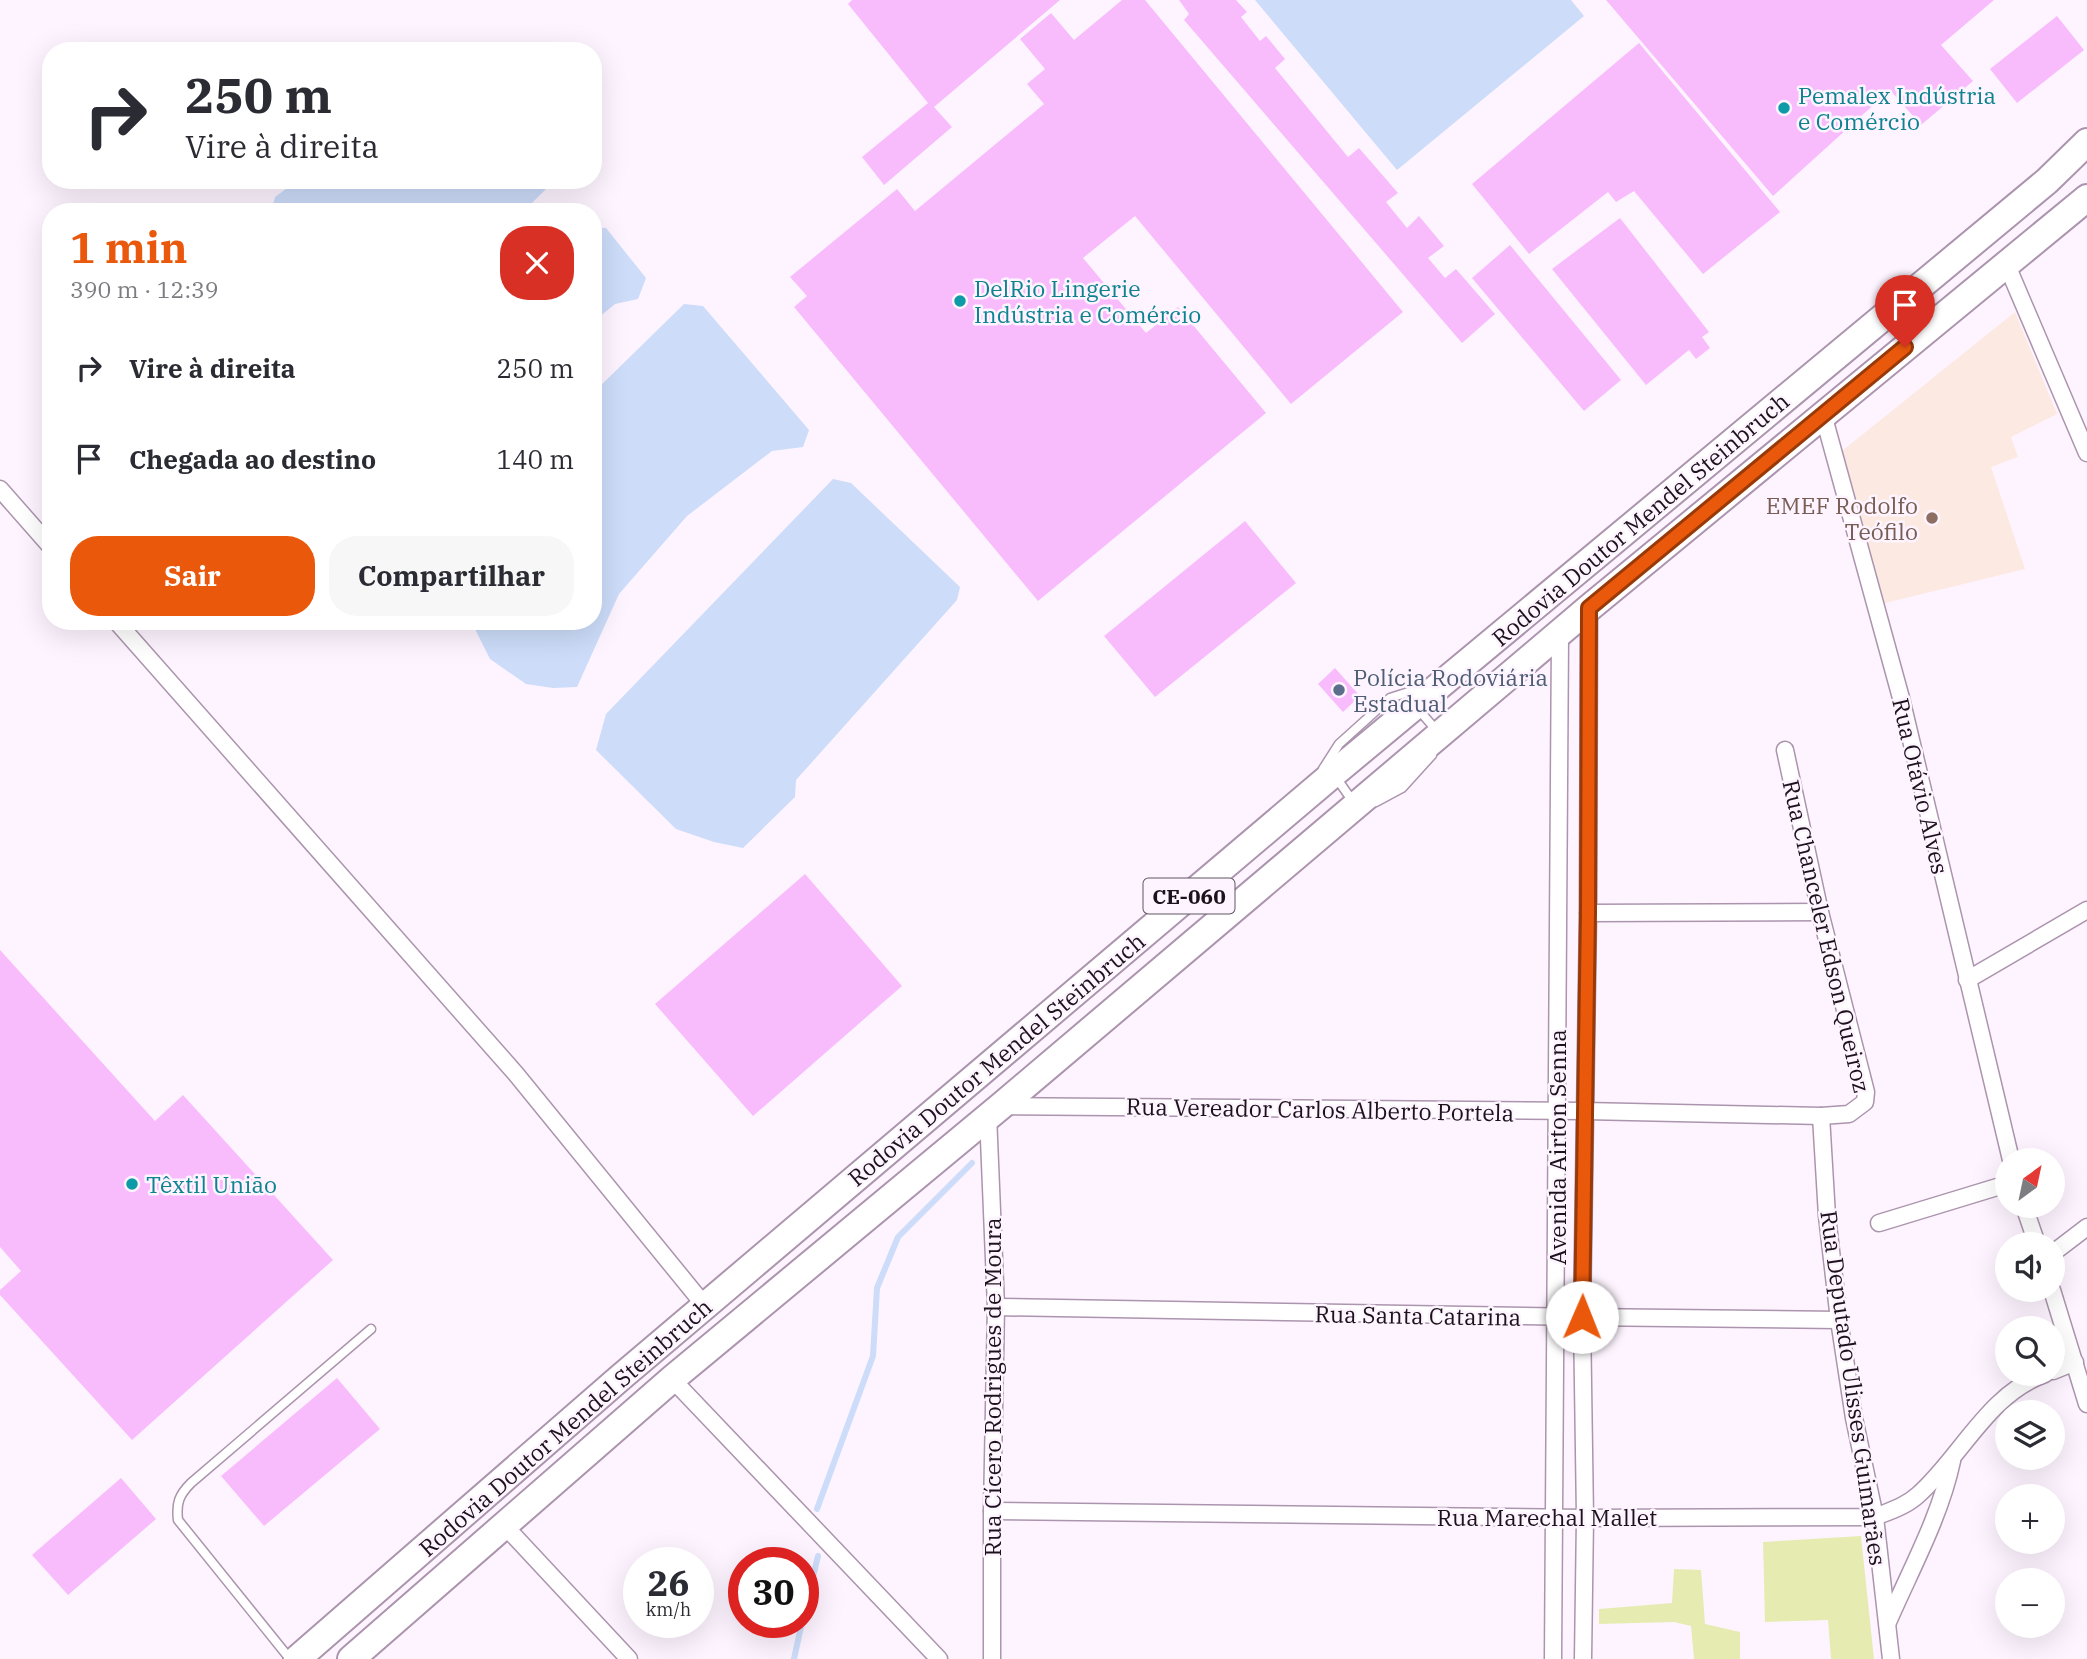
<!DOCTYPE html>
<html lang="pt">
<head>
<meta charset="utf-8">
<style>
  body { margin:0; font-family:"IBM Plex Serif",serif; background:#f7f7f7; color:#2b2b33; height:100vh; display:flex; flex-direction:column; font-size:26px; white-space:nowrap }
  * { box-sizing:border-box; margin:0 }
  p { font-size:23px; color:#7c7c81 }
  .icon { flex:none; width:38px; height:38px; fill:none; stroke:currentColor; stroke-width:2; stroke-linecap:round; stroke-linejoin:round }
  .map { position:relative; flex:1; overflow:hidden }
  .sheet { position:absolute; left:42px; top:203px; width:560px; height:427px; display:flex; flex-direction:column; background:#fff; border-radius:28px; box-shadow:0 7px 28px #0002 }
  .sheet>* { flex:none }
  .top-card { position:absolute; left:42px; top:42px; width:560px; height:147px; border-radius:28px; box-shadow:0 7px 28px #0002; background:#fff; color:#2b2b33; overflow:hidden }
  .needle { width:46px; rotate:33deg }
  .controls { position:absolute; left:1995px; top:1148px; display:grid; gap:14px }
  .controls a { display:grid; place-items:center; width:70px; height:70px; border-radius:50%; background:#fff; box-shadow:0 7px 28px #0002; font-size:35px }
  .speed { position:absolute; left:623px; top:1547px; display:flex; gap:14px; font-size:35px; font-weight:700; text-align:center }
  .speed>* { display:grid; place-content:center; width:91px; height:91px; border-radius:50%; background:#fff; box-shadow:0 7px 28px #0002; line-height:1 }
  .speed small { font-size:18px; font-weight:400 }
  .speed .limit { border:10px solid #d22; background:#fff; color:#111 }
  .pin { position:absolute; display:grid; place-items:center; width:60px; height:60px; color:#fff; margin:-72px -30px; border-radius:50% 50% 50% 0; rotate:-45deg; box-shadow:0 0 7px #0007 }
  .pin .icon { rotate:45deg }
  .me { position:absolute; width:77px; margin:-38px; rotate:1deg; stroke-linejoin:round; filter:drop-shadow(0 0 5px #0008) }
  .turn { display:flex; align-items:center; gap:24px; height:147px; padding:0 28px; font-size:32px }
  .turn .icon { width:91px; height:91px; stroke-width:2.5 }
  .turn b { display:block; font-size:49px; line-height:60px }
  .round { display:grid; place-items:center; flex:none; width:74px; height:74px; border-radius:28px; background:#f7f7f7 }
  .head { display:flex; align-items:center; justify-content:space-between; height:119px; padding:0 28px }
  h1 { font-size:42px; font-weight:800; line-height:52px; color:#ea580c }
  .cta { display:flex; gap:14px; margin-top:auto; padding:14px 28px }
  .cta a { flex:1; height:80px; border-radius:28px; background:#ea580c; color:#fff; font-size:28px; font-weight:800; line-height:80px; text-align:center }
  .cta a+a { background:#f7f7f7; color:#2b2b33 }
  ul { padding:0; list-style:none }
  li { display:flex; align-items:center; gap:21px; height:91px; padding:0 28px }
  li div { flex:1 }
  li b { display:block; font-size:26px }
  li em { font-style:normal }
  .map>svg:first-child { display:block }
</style>
</head>
<body>
<div class="map">
<svg width="2087" height="1659" viewBox="0 0 2087 1659">
  <rect width="100%" height="100%" fill="#fef4ff"/>
  <polygon fill="#fce9e1" points="2015,312 2057,414 2011,437 2018,457 1991,467 2025,569 1881,604 1837,455"/>
  <g fill="#e6ecb1">
    <polygon points="1861,1536 1874,1659 1831,1659 1828,1620 1765,1622 1763,1542"/>
    <polygon points="1674,1569 1701,1570 1705,1624 1740,1632 1740,1659 1694,1659 1691,1626 1674,1622 1599,1624 1599,1609 1672,1603"/>
  </g>
  <g fill="#ccdcf9">
    <polygon points="1255,0 1571,0 1584,16 1397,170"/>
    <polygon points="298,180 550,180 552,183 523,212 271,212 275,197"/>
    <polygon points="593,227 606,228 646,278 638,299 615,304 593,322"/>
    <polygon points="684,304 703,306 809,430 803,447 772,451 687,516 619,594 577,687 553,688 526,684 490,659 471,621 593,621 593,393"/>
    <polygon points="833,479 851,483 960,587 957,600 796,780 795,797 743,848 714,842 676,829 596,750 606,714"/>
  </g>
  <g fill="none" stroke-linecap="round" stroke-linejoin="round">
    <g stroke="#ccdcf9" stroke-width="6">
      <polyline points="817,1509 873,1356 877,1288 898,1237 972,1163"/>
      <polyline points="803,1618 818,1556"/>
      <polyline points="794,1659 802,1622"/>
    </g>
  </g>
  <g fill="#f8bcfc">
    <polygon points="852,0 1060,0 934,107 952,127 884,185 862,157 928,103 848,4"/>
    <polygon points="1122,0 1145,0 1403,312 1291,404 1135,216 1083,258 1146,333 1178,307 1266,413 1038,601 794,307 807,296 790,277 897,189 915,211 1044,104 1027,84 1045,69 1020,39 1051,13 1074,40"/>
    <polygon points="1179,0 1236,0 1247,12 1241,17 1260,41 1266,36 1285,59 1275,68 1348,157 1359,148 1398,193 1386,202 1407,228 1419,216 1444,246 1428,258 1445,278 1456,269 1495,314 1462,343 1184,20 1189,14"/>
    <polygon points="1606,0 1994,0 1941,45 1973,81 1921,125 1890,90 1773,196"/>
    <polygon points="2057,16 2084,50 2017,103 1990,69"/>
    <polygon points="1639,43 1780,212 1703,274 1634,191 1616,202 1608,192 1529,254 1472,184"/>
    <polygon points="1620,218 1709,332 1702,337 1710,348 1696,359 1689,350 1646,385 1552,269"/>
    <polygon points="1510,245 1621,380 1584,411 1472,278"/>
    <polygon points="1245,521 1296,583 1155,697 1104,636"/>
    <polygon points="1335,668 1360,696 1343,712 1318,684"/>
    <polygon points="805,874 902,986 753,1116 655,1004"/>
    <polygon points="0,950 155,1121 183,1095 333,1260 132,1440 0,1295 0,1290 21,1271 0,1247"/>
    <polygon points="337,1378 380,1429 264,1526 221,1476"/>
    <polygon points="121,1478 156,1519 68,1595 32,1555"/>
  </g>
  <g fill="none" stroke-linecap="round" stroke-linejoin="round">
    <g stroke="#ac94ae" stroke-width="11">
      <g id="service">
        <polyline points="1418,709 1437,731"/>
        <polyline points="1323,769 1339,744 1390,698 1424,687"/>
        <polyline points="1335,776 1354,803"/>
        <polyline points="1376,802 1402,788 1432,755"/>
        <path d="M290 1659 178 1520C176 1503 179 1495 191 1483L371 1329"/>
      </g>
    </g>
    <g stroke="#ac94ae" stroke-width="19">
      <g id="minor">
        <polyline points="2006,263 2087,453"/>
        <polyline points="1823,414 1901,698 2011,1160"/>
        <polyline points="0,489 51,547"/>
        <polyline points="116,621 516,1074 705,1306"/>
        <polyline points="1588,913 1820,912"/>
        <polyline points="1967,980 2087,910"/>
        <polyline points="1001,1106 1585,1111 1821,1116 1849,1114 1865,1102 1866,1092 1820,912 1785,750"/>
        <polyline points="988,1115 996,1307 992,1511 992,1659"/>
        <polyline points="1821,1116 1827,1216 1839,1320 1854,1418 1875,1517 1891,1659"/>
        <polyline points="2024,1206 2037,1244"/>
        <polyline points="1879,1223 2007,1184"/>
        <polyline points="2053,1253 2087,1227"/>
        <polyline points="2052,1290 2087,1404"/>
        <polyline points="996,1307 1582,1317 1839,1320"/>
        <polyline points="2053,1371 2075,1362"/>
        <polyline points="672,1379 939,1659"/>
        <path d="M992 1511 1585 1518 1875 1517C1890 1511 1906 1506 1918 1495 1961 1457 1988 1394 2045 1374"/>
        <polyline points="504,1525 629,1659"/>
        <path d="M1888 1622C1911 1569 1940 1517 1952 1461"/>
        <polyline points="1553,1659 1560,635"/>
        <polyline points="1583,1659 1585,1518 1582,1317 1588,913 1589,608"/>
      </g>
    </g>
    <g stroke="#ac94ae" stroke-width="30">
      <g id="trunk">
        <polyline points="297,1659 621,1377 1333,774 2047,181 2087,142"/>
        <polyline points="351,1659 672,1379 1001,1106 1589,608 2087,198"/>
      </g>
    </g>
    <use href="#service" stroke="#fff" stroke-width="8"/>
    <use href="#minor" stroke="#fff" stroke-width="16"/>
    <use href="#trunk" stroke="#fff" stroke-width="26"/>
  </g>
  <g fill="none" stroke-linecap="round" stroke-linejoin="round">
    <g stroke="#983908" stroke-width="18">
      <polyline id="route" points="1582,1317 1588,913 1589,608 1905,347"/>
    </g>
    <use href="#route" stroke="#ea580c" stroke-width="12"/>
  </g>
  <g fill="#0f9aa8" stroke="#fef4ff" stroke-width="2.5">
    <circle cx="1784" cy="108" r="7"/>
    <circle cx="960" cy="301" r="7"/>
    <circle cx="132" cy="1184" r="7"/>
  </g>
  <circle fill="#8d6e63" stroke="#fef4ff" stroke-width="2.5" cx="1932" cy="518" r="7"/>
  <circle fill="#5c6f8a" stroke="#fef4ff" stroke-width="2.5" cx="1339" cy="690" r="7"/>
  <g text-anchor="middle" dominant-baseline="central" stroke-width="5" stroke-linejoin="round" paint-order="stroke">
    <rect fill="#fef4ff" stroke="#5f5660" stroke-width="2" x="1143.5" y="878.5" width="91" height="35" rx="5"/>
    <g font-size="21" font-weight="bold" fill="#1b121c">
      <text x="1189" y="896">CE-060</text>
    </g>
    <g font-size="23" fill="#0d838f" stroke="#fef4ff" text-anchor="start">
      <text x="1798" y="95">Pemalex Indústria<tspan x="1798" dy="26">e Comércio</tspan></text>
      <text x="974" y="288">DelRio Lingerie<tspan x="974" dy="26">Indústria e Comércio</tspan></text>
      <text x="146" y="1184">Têxtil União</text>
    </g>
    <g font-size="23" fill="#785e54" stroke="#fef4ff" text-anchor="end">
      <text x="1918" y="505">EMEF Rodolfo<tspan x="1918" dy="26">Teófilo</tspan></text>
    </g>
    <g font-size="23" fill="#1b121c" stroke="#fef4ff">
      <text transform="translate(1640 519) rotate(-40)">Rodovia Doutor Mendel Steinbruch</text>
      <text transform="translate(1921 786) rotate(77)">Rua Otávio Alves</text>
      <text transform="translate(1827 936) rotate(77)">Rua Chanceler Edson Queiroz</text>
      <text transform="translate(996 1059) rotate(-40)">Rodovia Doutor Mendel Steinbruch</text>
      <text transform="translate(1320 1109) rotate(1)">Rua Vereador Carlos Alberto Portela</text>
      <text transform="translate(1557 1147) rotate(-90)">Avenida Airton Senna</text>
      <text transform="translate(1418 1315) rotate(1)">Rua Santa Catarina</text>
      <text transform="translate(992 1387) rotate(-90)">Rua Cícero Rodrigues de Moura</text>
      <text transform="translate(1854 1388) rotate(82)">Rua Deputado Ulisses Guimarães</text>
      <text transform="translate(565 1427) rotate(-41)">Rodovia Doutor Mendel Steinbruch</text>
      <text x="1547" y="1517">Rua Marechal Mallet</text>
    </g>
    <g font-size="23" fill="#4e5e75" stroke="#fef4ff" text-anchor="start">
      <text x="1353" y="677">Polícia Rodoviária<tspan x="1353" dy="26">Estadual</tspan></text>
    </g>
  </g>
</svg>
<div class="controls">
<a><svg class="needle" viewBox="-14 -14 28 28"><path d="M0-13l5 13h-10z" fill="#e53935"/><path d="M0 13l5-13h-10z" fill="#7c7c81"/></svg></a>
<a><svg class="icon" aria-label="sound" viewBox="0 0 24 24"><path d="M4 9h4l5-4v14l-5-4H4zM17 9q2 3 0 6"/></svg></a>
<a><svg class="icon" aria-label="search" viewBox="0 0 24 24"><circle cx="10" cy="10" r="6"/><path d="M15 15l6 6"/></svg></a>
<a><svg class="icon" aria-label="layers" viewBox="0 0 24 24"><path d="M12 4l9 5-9 5-9-5zM3 14l9 5 9-5"/></svg></a>
<a>+</a>
<a>−</a>
</div>
<div class="speed"><div>26<small>km/h</small></div><div class="limit">30</div></div>
<div class="pin" style="left:1905px;top:347px;background:#d93025"><svg class="icon" aria-label="arrive" viewBox="0 0 24 24"><path d="M6 21V4h12l-3 4 3 4H6"/></svg></div>
<svg class="me" style="left:1582px;top:1317px" viewBox="-20 -20 40 40"><circle r="19" fill="#fff"/><path d="M0-13L10 11 0 6-10 11z" fill="#ea580c"/></svg>
<div class="top-card">
<div class="turn"><svg class="icon" aria-label="right" viewBox="0 0 24 24"><path d="M7 20v-9h11M14 6l5 5-5 5"/></svg><div><b>250 m</b>Vire à direita</div></div>
</div>
<section class="sheet">
<div class="head"><div><h1>1 min</h1><p>390 m · 12:39</p></div><a class="round" style="background:#d93025;color:#fff"><svg class="icon" aria-label="close" viewBox="0 0 24 24"><path d="M6 6l12 12M18 6L6 18"/></svg></a></div>
<ul>
<li><svg class="icon" aria-label="right" viewBox="0 0 24 24"><path d="M7 20v-9h11M14 6l5 5-5 5"/></svg><div><b>Vire à direita</b></div><em>250 m</em></li>
<li><svg class="icon" aria-label="arrive" viewBox="0 0 24 24"><path d="M6 21V4h12l-3 4 3 4H6"/></svg><div><b>Chegada ao destino</b></div><em>140 m</em></li>
</ul>
<div class="cta"><a>Sair</a><a>Compartilhar</a></div>
</section>
</div>
</body>
</html>
